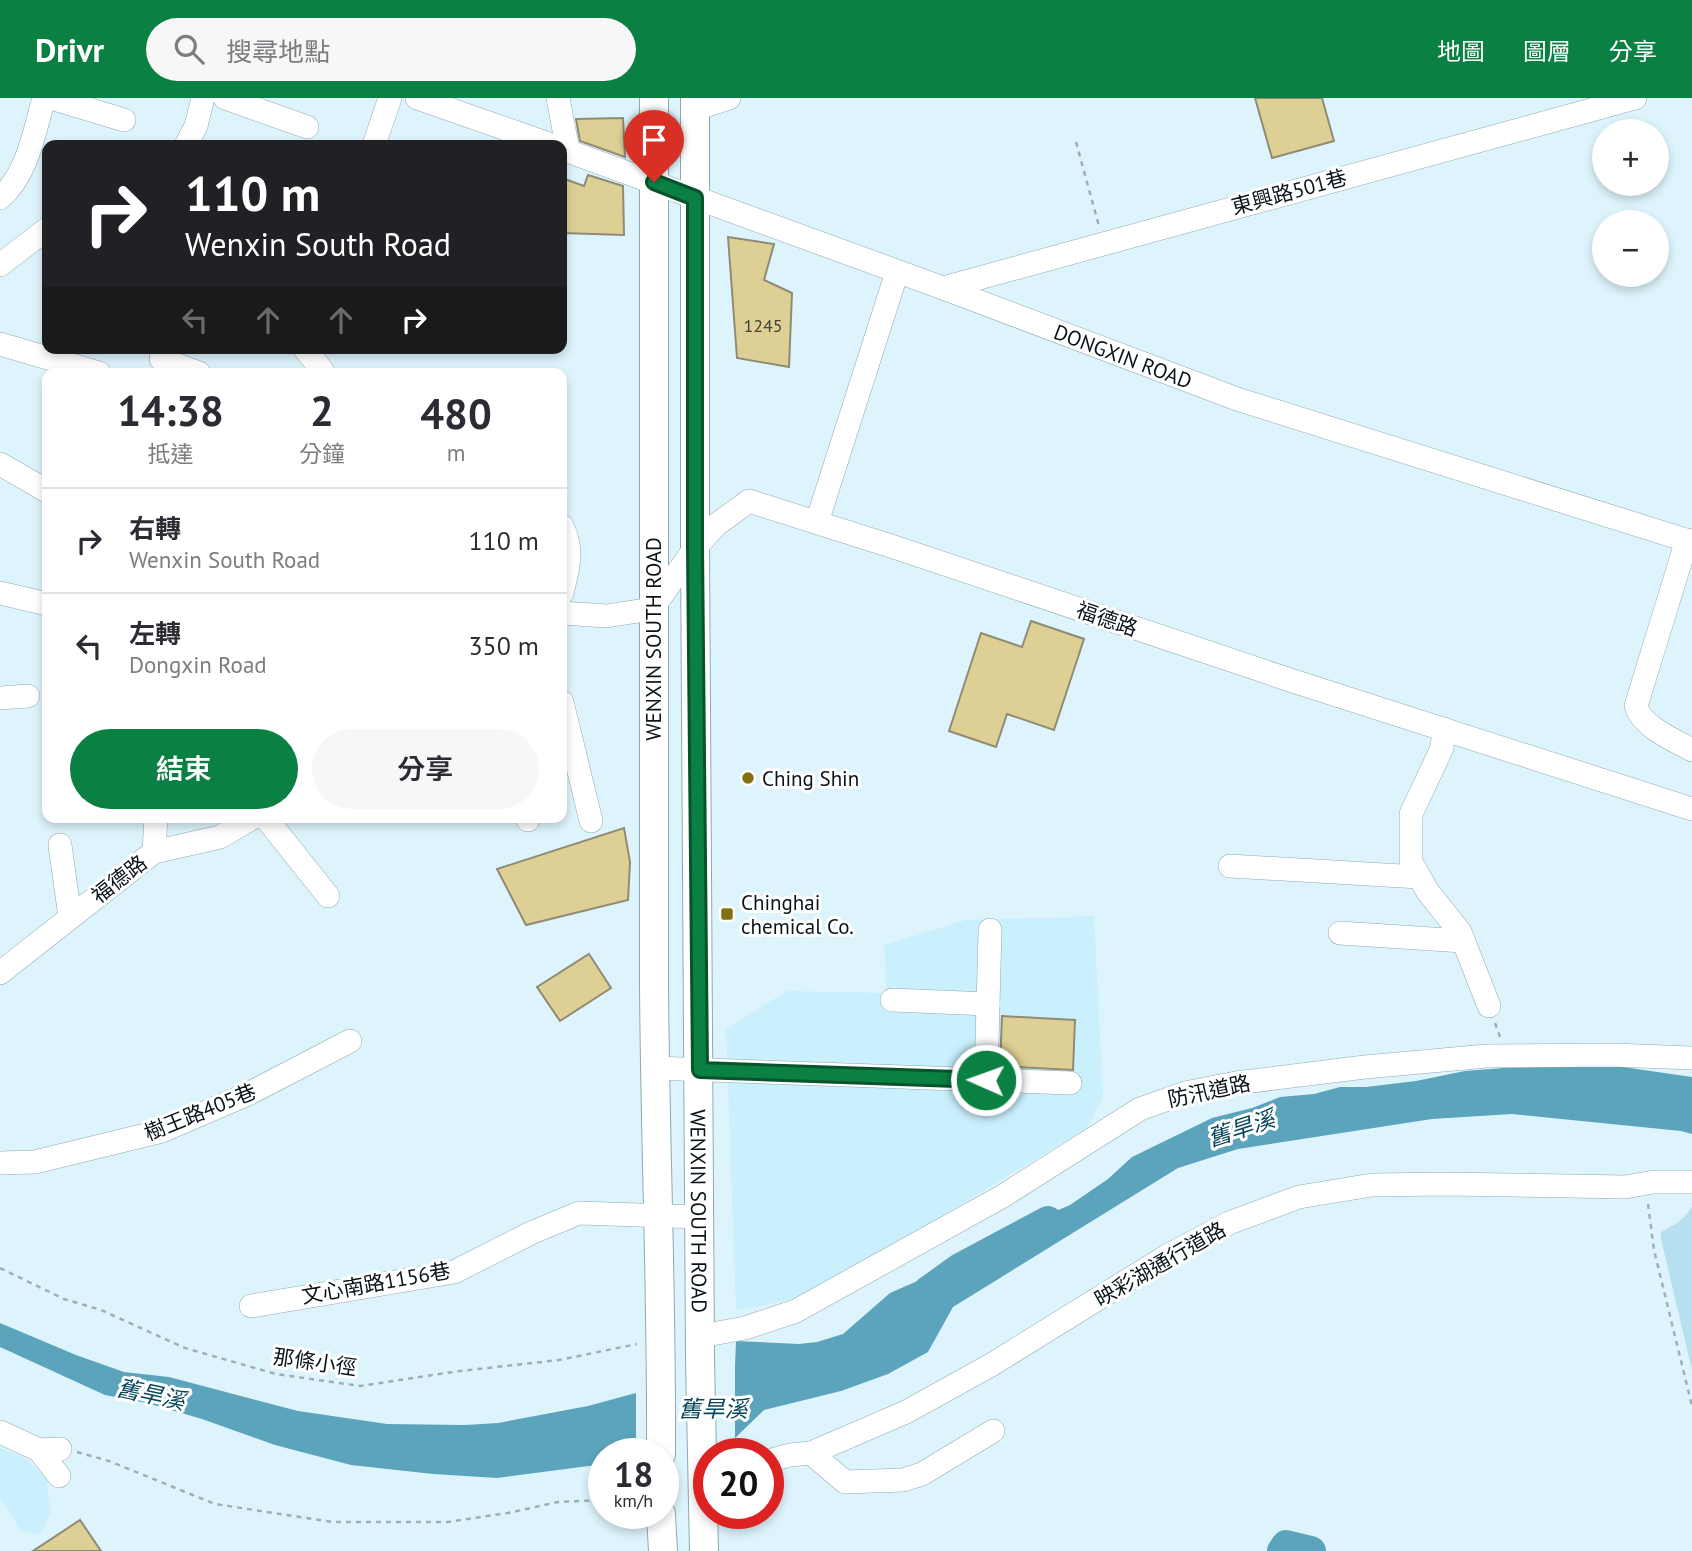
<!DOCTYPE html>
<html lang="zh-TW">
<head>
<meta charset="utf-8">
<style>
  body { margin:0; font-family:"PT Sans","Noto Sans TC",sans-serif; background:#f7f7f7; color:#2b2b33; height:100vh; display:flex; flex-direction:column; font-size:26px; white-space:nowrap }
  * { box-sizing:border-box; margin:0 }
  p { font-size:23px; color:#7c7c81 }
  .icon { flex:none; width:38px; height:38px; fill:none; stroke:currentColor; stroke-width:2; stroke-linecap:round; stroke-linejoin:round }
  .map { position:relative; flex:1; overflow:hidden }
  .side { position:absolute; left:42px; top:270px; width:525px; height:455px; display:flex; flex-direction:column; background:#fff; border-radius:14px; box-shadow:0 4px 10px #0003 }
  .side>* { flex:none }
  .guide { position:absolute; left:42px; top:42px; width:525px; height:214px; border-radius:14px; box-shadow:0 4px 10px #0003; background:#202124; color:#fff; overflow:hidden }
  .tools { position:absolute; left:1592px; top:21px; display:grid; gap:14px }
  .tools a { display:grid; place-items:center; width:77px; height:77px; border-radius:50%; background:#fff; box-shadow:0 4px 10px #0003; font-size:35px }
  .speed { position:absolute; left:588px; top:1340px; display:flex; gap:14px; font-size:35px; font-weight:700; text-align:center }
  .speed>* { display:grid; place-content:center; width:91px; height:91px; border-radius:50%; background:#fff; box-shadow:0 4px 10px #0003; line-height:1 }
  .speed small { font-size:18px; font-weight:400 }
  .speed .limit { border:10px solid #d22; background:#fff; color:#111 }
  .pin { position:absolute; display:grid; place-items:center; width:60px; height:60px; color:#fff; margin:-72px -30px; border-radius:50% 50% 50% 0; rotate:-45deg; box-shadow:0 0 7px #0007 }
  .pin .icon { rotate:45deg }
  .me { position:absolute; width:77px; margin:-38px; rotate:272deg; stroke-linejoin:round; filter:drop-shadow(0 0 5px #0008) }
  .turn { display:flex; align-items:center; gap:24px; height:147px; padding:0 28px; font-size:32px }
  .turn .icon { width:91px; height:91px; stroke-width:2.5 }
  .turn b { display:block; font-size:49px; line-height:60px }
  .lanes { display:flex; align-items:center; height:66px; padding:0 28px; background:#0003; justify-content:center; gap:35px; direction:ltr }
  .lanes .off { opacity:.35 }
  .eta { display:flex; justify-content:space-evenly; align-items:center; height:119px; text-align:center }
  .eta b { font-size:42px; font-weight:600; line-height:49px }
  .cta { display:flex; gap:14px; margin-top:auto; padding:14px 28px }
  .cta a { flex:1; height:80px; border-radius:42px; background:#0b8043; color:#fff; font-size:28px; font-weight:600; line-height:80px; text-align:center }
  .cta a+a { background:#f7f7f7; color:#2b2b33 }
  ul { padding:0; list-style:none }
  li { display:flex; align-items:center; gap:21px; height:105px; padding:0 28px; border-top:2px solid #e1e1e2 }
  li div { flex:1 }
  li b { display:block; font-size:26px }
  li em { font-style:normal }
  header { display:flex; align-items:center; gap:42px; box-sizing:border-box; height:98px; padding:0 35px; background:#0b8043; color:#fff }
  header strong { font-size:33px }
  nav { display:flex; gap:38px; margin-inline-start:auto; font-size:24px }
  .search { width:490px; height:63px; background:#f7f7f7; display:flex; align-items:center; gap:18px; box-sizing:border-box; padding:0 24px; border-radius:38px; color:#7c7c81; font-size:26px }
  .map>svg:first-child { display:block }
</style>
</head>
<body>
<header>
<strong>Drivr</strong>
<div class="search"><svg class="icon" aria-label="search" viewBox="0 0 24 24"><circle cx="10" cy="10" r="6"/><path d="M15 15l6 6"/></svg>搜尋地點</div>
<nav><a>地圖</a><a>圖層</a><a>分享</a></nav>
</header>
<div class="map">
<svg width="1692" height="1453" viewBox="0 0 1692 1453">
  <rect width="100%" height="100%" fill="#def4fc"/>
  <g fill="#caeffd">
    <polygon points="1094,818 1103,998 1087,1030 910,1137 798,1200 736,1213 726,931 787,893 887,895 884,847 966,822"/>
    <polygon points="0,1350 26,1361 47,1381 50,1415 40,1437 21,1433 0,1400"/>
  </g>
  <path fill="#b6dfef" d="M1692 1108V1272L1661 1141V1134C1673 1128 1686 1121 1692 1108Z"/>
  <polygon fill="#5ca3bc" points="1543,967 1609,967 1692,979 1692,1036 1681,1033 1512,1016 1432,1021 1238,1051 1178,1070 953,1209 928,1254 888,1276 841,1293 764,1312 734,1341 663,1356 604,1356 604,1366 497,1380 433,1376 351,1367 275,1347 202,1321 147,1305 105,1297 0,1249 0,1225 76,1257 124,1274 169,1279 298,1313 387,1326 465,1327 498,1325 588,1308 735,1268 736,1243 799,1246 817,1244 843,1236 890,1195 922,1181 991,1159 1042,1119 1070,1107 1108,1081 1132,1059 1212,1020 1252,1010 1280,999 1314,996 1340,989 1366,989 1416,983 1465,973"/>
  <polygon fill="#def4fc" points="735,1241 735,1344 663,1360 663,1356 636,1356 636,1291 732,1265 732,1243"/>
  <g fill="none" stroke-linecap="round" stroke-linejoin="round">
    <g stroke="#5ca3bc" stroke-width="30">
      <polyline points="928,1193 960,1170 1048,1123"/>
      <polyline points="1282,1453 1286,1447 1311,1453"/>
    </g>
  </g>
  <g fill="#ded094" stroke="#908b75" stroke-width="2">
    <polygon points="1255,0 1322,0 1334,43 1272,60"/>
    <polygon points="623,20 625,59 580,43 576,21"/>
    <polygon points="588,77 623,88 624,137 562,135 562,80 584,88"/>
    <polygon points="728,139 774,146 764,182 792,195 789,269 737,260"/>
    <polygon points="1031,523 1084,541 1054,632 1007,616 996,649 949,633 981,535 1022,549"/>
    <polygon points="624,730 630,764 628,802 526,827 497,771"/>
    <polygon points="589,856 611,890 560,923 537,889"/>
    <polygon points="1002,918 1075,922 1073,972 1000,968"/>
    <polygon points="80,1422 101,1453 33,1453"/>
  </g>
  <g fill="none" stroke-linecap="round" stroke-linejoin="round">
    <g stroke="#8fa9b3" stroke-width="24">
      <g id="minor">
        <polyline points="51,0 124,22"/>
        <polyline points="225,0 307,29"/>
        <polyline points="417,0 552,47"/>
        <polyline points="558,0 568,53"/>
        <polyline points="695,11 729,0"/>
        <polyline points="186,47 196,28 203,0"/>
        <polyline points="374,47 390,0"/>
        <path id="s1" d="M562 51 943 190 1237 301 1692 444"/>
        <path d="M0 100C28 76 34 34 44 0"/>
        <polyline points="0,167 47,131"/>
        <polyline points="943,190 1635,0"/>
        <polyline points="0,246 99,275"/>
        <polyline points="304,250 322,272 321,275"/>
        <polyline points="161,261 199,275"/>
        <polyline points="0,366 47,393"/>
        <polyline points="817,424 897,174"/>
        <path d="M562 428C574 452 568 470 562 495"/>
        <path d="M1687 442 1636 608C1642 629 1674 642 1692 652"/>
        <polyline points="0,495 47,506"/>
        <polyline points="562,515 606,518 652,511 695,450 716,427 749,403 894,449 1293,583 1692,711"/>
        <polyline points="0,600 28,598"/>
        <polyline points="562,604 591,723"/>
        <polyline points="1444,631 1442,650 1411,716 1411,764 1428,794 1460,834 1489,908"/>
        <polyline points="265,719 328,798"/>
        <polyline points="526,719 528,722"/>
        <polyline points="60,747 70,819"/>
        <polyline points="154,754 156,719"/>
        <polyline points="1230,768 1419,779"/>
        <polyline points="1340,835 1463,843"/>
        <polyline points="0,875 154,754 220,739 254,719"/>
        <polyline points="892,902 988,906"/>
        <polyline points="654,970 1070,985"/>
        <polyline points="986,982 990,832"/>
        <polyline points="0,1065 35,1064 162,1033 248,996 350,943"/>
        <polyline points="251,1208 454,1174 531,1135 579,1115 700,1119"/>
        <polyline points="701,1238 745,1230 796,1213 1003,1098 1140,1011 1185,995 1236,985 1365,969 1487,958 1612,957 1692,960"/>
        <polyline points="0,1334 39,1352 60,1351"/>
        <polyline points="39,1352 59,1378"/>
        <polyline points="811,1355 906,1314 991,1267 1167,1158 1229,1125 1299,1099 1372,1087 1444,1086 1625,1089 1654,1084 1692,1084"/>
        <polyline points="768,1363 790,1357 811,1355 845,1384 903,1382 922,1376 993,1333"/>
      </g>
    </g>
    <g stroke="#8fa9b3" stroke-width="30">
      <g id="major">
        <path d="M654 0C655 295 653 591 654 886 655 1043 662 1200 661 1356"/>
        <path id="s2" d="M695 0V450L700 1260 704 1453"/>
        <polyline points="661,1416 663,1453"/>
      </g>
    </g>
    <g stroke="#9dafb6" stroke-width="2.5" stroke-dasharray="5 5" stroke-linecap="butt">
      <polyline points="1076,44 1099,128"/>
      <polyline points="1495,925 1500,939"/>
      <polyline points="1648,1106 1654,1152 1692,1308"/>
      <polyline points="0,1170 64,1201 101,1212 185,1250 276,1276 360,1288 460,1273 559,1262 637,1246"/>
      <polyline points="77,1354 109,1363 215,1406 333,1424 447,1424 508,1415 558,1404 604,1402"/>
    </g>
    <use href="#minor" stroke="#fff" stroke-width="23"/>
    <use href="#major" stroke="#fff" stroke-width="28"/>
  </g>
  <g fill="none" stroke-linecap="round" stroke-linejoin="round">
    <g stroke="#07532c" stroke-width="18">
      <polyline id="route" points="654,84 695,100 695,450 700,972 986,982"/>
    </g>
    <use href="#route" stroke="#0b8043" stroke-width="12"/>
  </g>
  <g fill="#837010" stroke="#fff" stroke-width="2.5">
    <circle cx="748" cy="680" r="7"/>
    <rect x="720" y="809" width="14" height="14" rx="3.5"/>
  </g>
  <g text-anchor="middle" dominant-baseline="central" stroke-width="6" stroke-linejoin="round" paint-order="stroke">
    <g font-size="18" fill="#3f4337">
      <text x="763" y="227">1245</text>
    </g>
    <g font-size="21" fill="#0a1418" stroke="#fff">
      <text transform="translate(1289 94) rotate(-15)">東興路501巷</text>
      <text stroke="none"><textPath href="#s1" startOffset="598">DONGXIN ROAD</textPath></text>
      <text transform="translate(1107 521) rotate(19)">福德路</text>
      <text transform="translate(653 541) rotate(-90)">WENXIN SOUTH ROAD</text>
      <text transform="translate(119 781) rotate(-38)">福德路</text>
      <text transform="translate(1209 993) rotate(-12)">防汛道路</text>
      <text transform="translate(200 1014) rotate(-22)">樹王路405巷</text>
      <text stroke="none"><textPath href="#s2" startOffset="1113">WENXIN SOUTH ROAD</textPath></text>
      <text transform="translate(1160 1166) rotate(-30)">映彩湖通行道路</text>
      <text transform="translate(376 1185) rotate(-10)">文心南路1156巷</text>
      <text transform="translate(315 1264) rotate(8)">那條小徑</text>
    </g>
    <g font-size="21" fill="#0a1418" stroke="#fff" text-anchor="start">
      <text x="762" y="680">Ching Shin</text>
      <text x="741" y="804">Chinghai<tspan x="741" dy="24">chemical Co.</tspan></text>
    </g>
    <g font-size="23" font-style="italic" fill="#08475a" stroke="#fff">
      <text transform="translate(1241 1030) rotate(-18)">舊旱溪</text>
      <text transform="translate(151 1296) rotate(12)">舊旱溪</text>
      <text x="713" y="1310">舊旱溪</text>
    </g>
  </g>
</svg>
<div class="tools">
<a>+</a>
<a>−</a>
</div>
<div class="speed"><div>18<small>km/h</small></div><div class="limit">20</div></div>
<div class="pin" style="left:654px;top:84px;background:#d93025"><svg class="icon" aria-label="arrive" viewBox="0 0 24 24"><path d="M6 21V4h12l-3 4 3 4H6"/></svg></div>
<svg class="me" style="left:986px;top:982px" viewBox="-20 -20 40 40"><circle r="17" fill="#0b8043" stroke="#fff" stroke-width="3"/><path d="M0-11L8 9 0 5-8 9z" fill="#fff"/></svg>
<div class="guide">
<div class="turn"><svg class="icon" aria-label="right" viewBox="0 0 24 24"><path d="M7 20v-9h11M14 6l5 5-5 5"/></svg><div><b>110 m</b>Wenxin South Road</div></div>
<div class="lanes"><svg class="icon off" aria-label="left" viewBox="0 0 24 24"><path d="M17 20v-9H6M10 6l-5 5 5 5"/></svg><svg class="icon off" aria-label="ahead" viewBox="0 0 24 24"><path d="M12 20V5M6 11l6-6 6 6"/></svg><svg class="icon off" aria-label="ahead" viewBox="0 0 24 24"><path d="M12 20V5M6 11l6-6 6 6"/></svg><svg class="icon" aria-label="right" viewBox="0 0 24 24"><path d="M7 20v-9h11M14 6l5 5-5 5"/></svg></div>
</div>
<section class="side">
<div class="eta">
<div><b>14:38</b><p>抵達</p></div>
<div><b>2</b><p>分鐘</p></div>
<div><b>480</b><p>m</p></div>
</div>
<ul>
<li><svg class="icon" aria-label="right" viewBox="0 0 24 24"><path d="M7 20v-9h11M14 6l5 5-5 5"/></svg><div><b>右轉</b><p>Wenxin South Road</p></div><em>110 m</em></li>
<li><svg class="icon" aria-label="left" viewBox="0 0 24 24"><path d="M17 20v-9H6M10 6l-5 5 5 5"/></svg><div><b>左轉</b><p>Dongxin Road</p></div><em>350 m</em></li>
</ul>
<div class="cta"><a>結束</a><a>分享</a></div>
</section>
</div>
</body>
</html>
